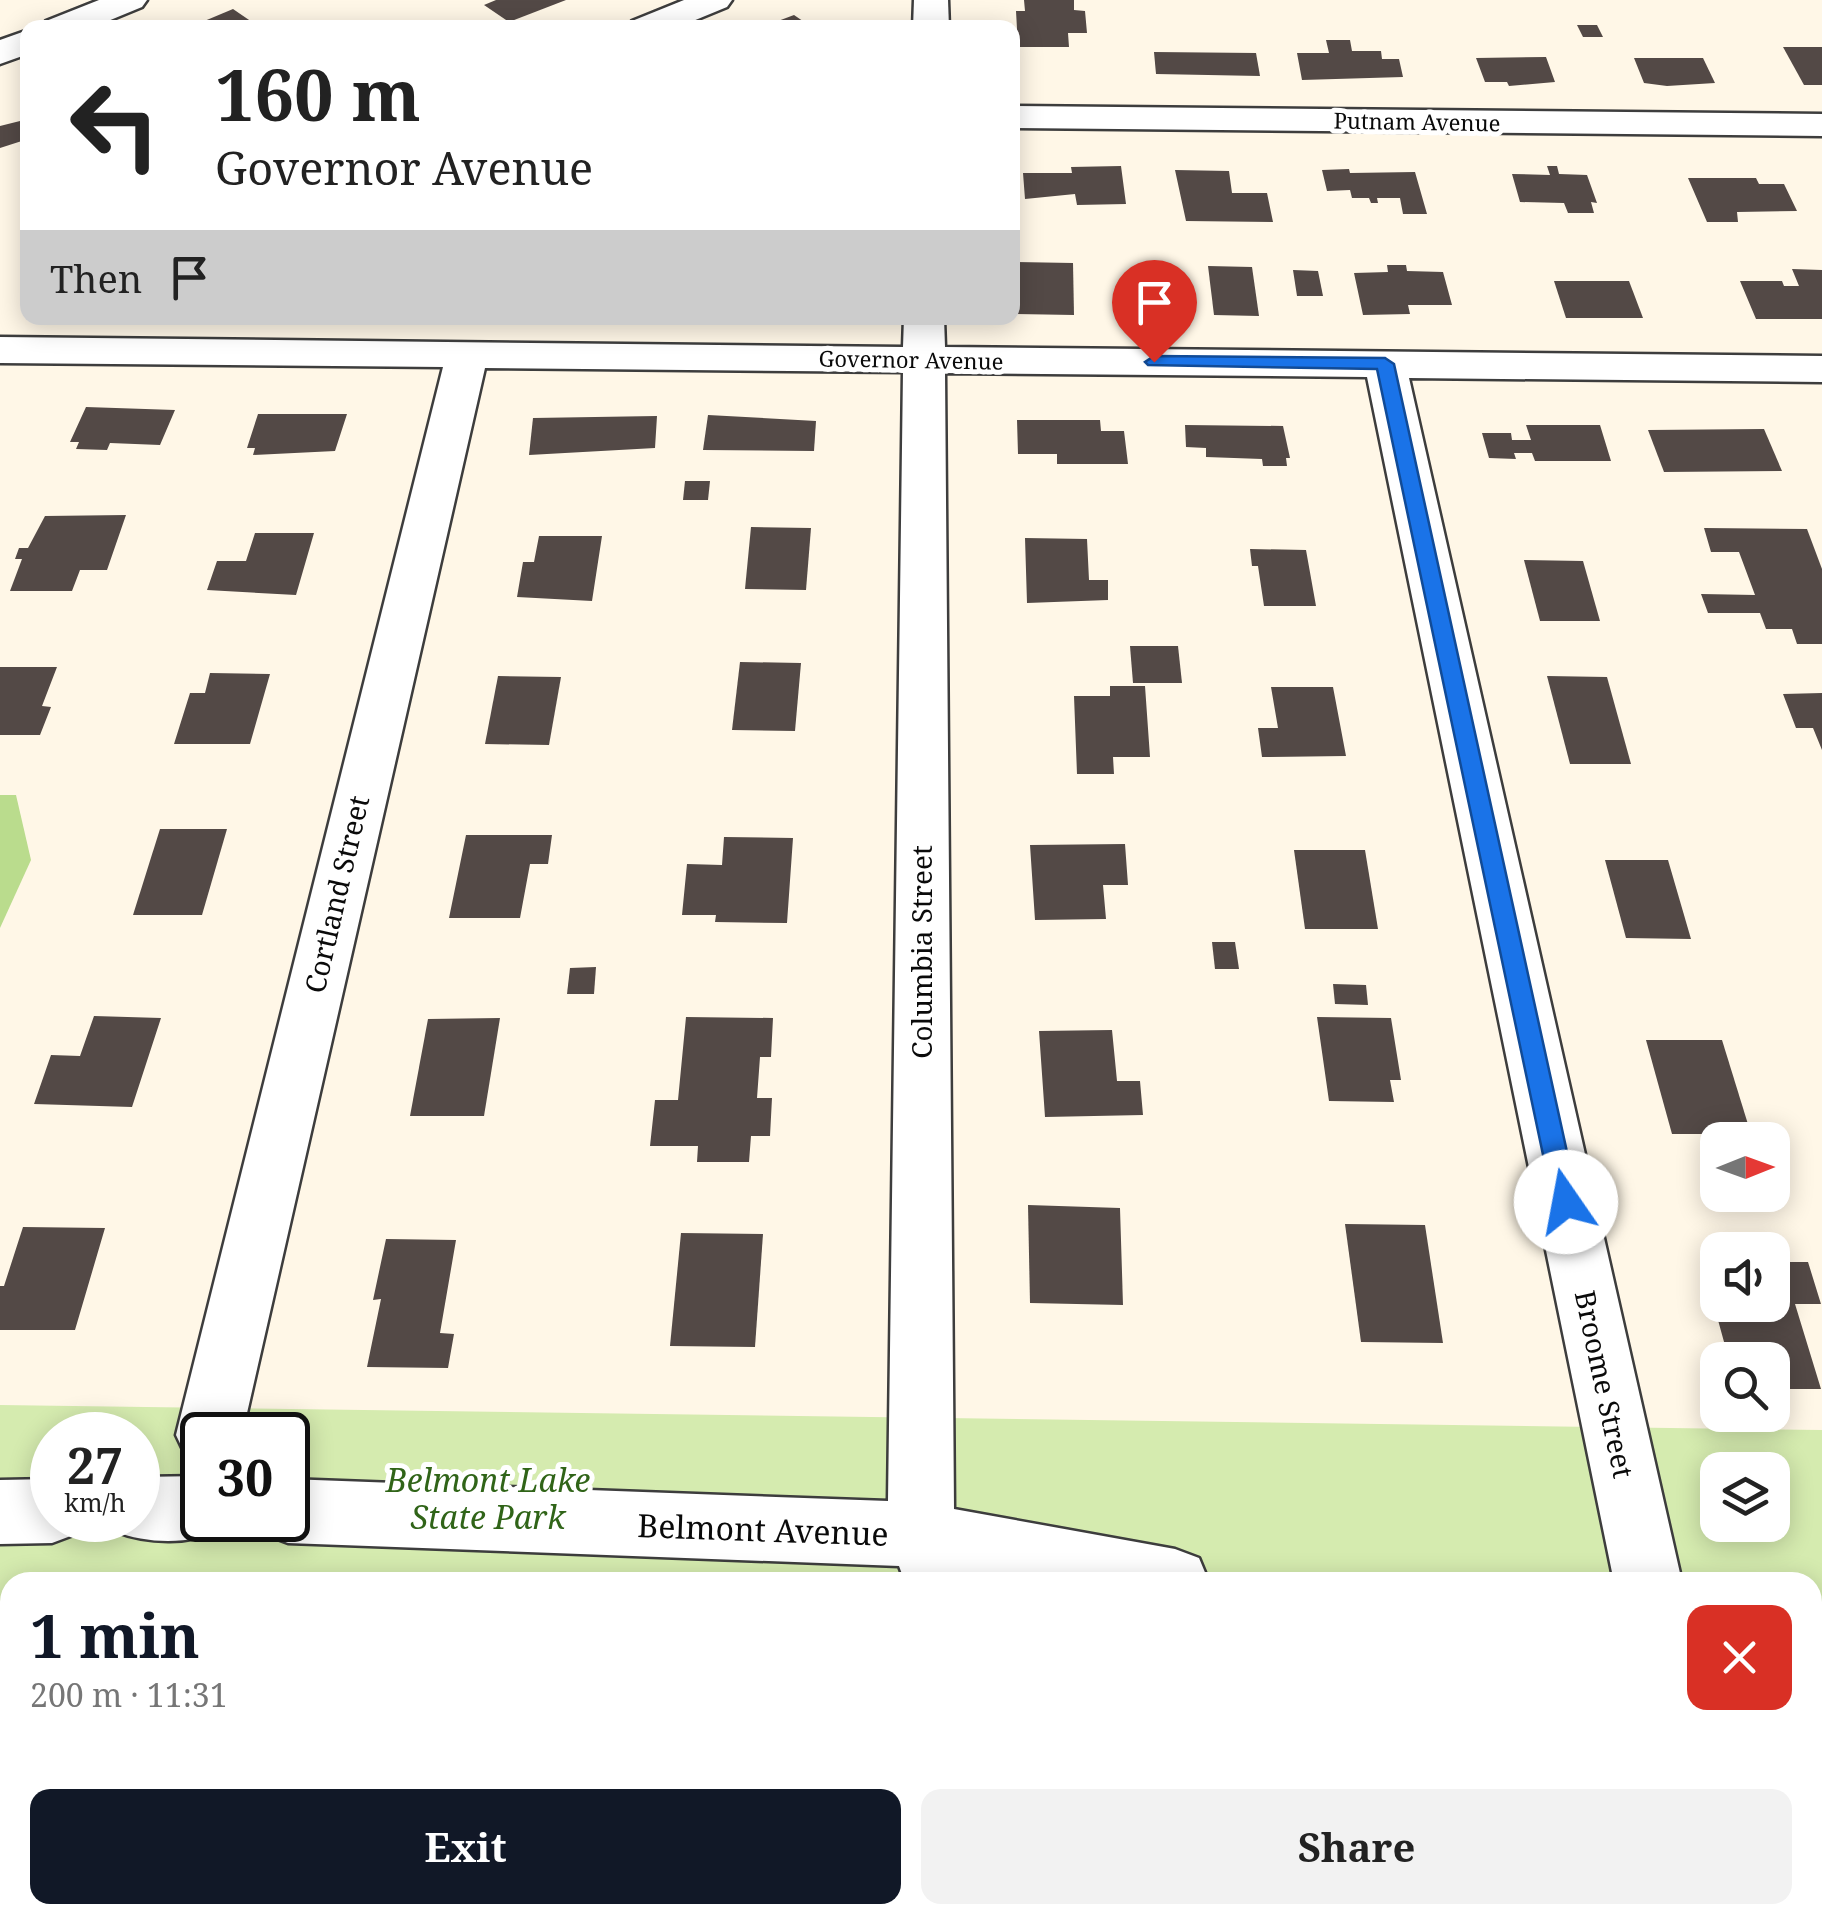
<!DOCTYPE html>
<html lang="en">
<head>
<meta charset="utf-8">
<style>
  body { margin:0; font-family:"Noto Serif",serif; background:#f2f2f2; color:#222; height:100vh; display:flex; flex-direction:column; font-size:38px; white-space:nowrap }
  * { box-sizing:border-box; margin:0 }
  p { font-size:32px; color:#767676 }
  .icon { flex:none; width:55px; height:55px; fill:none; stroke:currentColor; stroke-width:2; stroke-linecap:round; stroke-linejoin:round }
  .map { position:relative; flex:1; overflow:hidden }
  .panel { position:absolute; left:0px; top:1572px; width:1822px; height:352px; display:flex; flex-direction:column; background:#fff; border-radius:30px 30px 0 0; box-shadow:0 5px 25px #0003 }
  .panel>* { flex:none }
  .top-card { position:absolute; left:20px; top:20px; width:1000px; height:305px; border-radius:20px; box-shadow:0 5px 25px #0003; background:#fff; color:#222; overflow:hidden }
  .needle { width:65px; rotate:89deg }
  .buttons { position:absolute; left:1700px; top:1122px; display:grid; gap:20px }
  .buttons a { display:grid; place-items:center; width:90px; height:90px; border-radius:20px; background:#fff; box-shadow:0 5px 25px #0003; font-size:50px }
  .speed { position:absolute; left:30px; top:1412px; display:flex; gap:20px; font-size:50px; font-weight:700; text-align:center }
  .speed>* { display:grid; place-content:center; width:130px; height:130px; border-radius:50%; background:#fff; box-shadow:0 5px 25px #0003; line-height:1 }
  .speed small { font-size:25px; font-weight:400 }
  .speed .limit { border:5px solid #111; border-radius:15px; background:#fff; color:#111 }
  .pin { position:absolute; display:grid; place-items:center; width:85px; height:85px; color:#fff; margin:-102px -42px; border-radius:50% 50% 50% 0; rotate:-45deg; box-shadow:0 0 10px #0007 }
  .pin .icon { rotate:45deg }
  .me { position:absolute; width:110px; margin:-55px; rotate:348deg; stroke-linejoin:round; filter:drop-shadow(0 0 8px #0008) }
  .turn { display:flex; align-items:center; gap:35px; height:210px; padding:0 30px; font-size:45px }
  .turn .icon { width:130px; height:130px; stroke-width:2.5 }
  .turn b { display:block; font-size:70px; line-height:85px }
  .then { display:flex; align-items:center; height:95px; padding:0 30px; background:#0003; gap:20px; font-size:38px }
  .round { display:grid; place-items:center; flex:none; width:105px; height:105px; border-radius:20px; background:#f2f2f2 }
  .overview { display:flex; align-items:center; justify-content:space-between; height:170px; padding:0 30px }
  h1 { font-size:60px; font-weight:700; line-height:75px; color:#111827 }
  .button { display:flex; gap:20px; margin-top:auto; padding:20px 30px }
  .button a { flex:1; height:115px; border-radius:20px; background:#111827; color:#fff; font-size:40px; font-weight:700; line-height:115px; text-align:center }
  .button a+a { background:#f2f2f2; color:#222 }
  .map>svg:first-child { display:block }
</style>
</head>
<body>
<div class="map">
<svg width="1822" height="1924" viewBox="0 0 1822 1924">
  <rect width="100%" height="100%" fill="#fff7e7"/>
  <path fill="#d5ebaf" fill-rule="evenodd" d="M0 1405 1822 1430V1924H0ZM52 1435H138V1520H52ZM202 1435H288V1520H202ZM1718 1470H1772V1525H1718ZM10 1582H1812V1915H10Z"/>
  <polygon fill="#badc8d" points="0,795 16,795 31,860 0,928"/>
  <g fill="#534946">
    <polygon points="496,0 566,0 509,22 484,5"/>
    <polygon points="1024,0 1074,0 1074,10 1085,11 1087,33 1068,33 1069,47 1018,47 1016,11 1025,11"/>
    <polygon points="233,9 258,26 211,28 202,22"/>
    <polygon points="794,15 813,28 762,28 762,27"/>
    <polygon points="1577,25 1597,25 1603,37 1583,37"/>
    <polygon points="1326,40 1350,40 1352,51 1381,51 1382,59 1399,59 1403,77 1302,80 1297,53 1329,53"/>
    <polygon points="1783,47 1822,47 1822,85 1804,85"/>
    <polygon points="1154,52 1256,53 1260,76 1156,74"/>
    <polygon points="1546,57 1555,82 1509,86 1507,82 1485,82 1476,58"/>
    <polygon points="1634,58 1703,58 1715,83 1667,86 1644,83"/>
    <polygon points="28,119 28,139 0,148 0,126"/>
    <polygon points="1121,166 1126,204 1077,205 1075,194 1025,199 1023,173 1072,173 1071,167"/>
    <polygon points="1547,166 1557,166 1559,174 1587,175 1597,203 1591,202 1594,213 1568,213 1564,203 1520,202 1512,174 1550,175"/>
    <polygon points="1349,169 1350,173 1415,172 1427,214 1403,214 1400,198 1377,198 1378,203 1371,203 1369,198 1352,198 1350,190 1327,191 1322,170"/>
    <polygon points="1175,170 1229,171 1232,193 1267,193 1273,222 1186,221"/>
    <polygon points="1688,178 1756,178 1759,184 1784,184 1797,211 1737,212 1738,222 1707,222"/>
    <polygon points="1015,262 1073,263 1074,315 1015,314"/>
    <polygon points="1387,265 1406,265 1407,271 1443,272 1452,305 1408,305 1410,314 1363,315 1354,273 1388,272"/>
    <polygon points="1208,266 1252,267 1259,316 1214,315"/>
    <polygon points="1792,269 1822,270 1822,319 1756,319 1740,281 1782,281 1784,286 1799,286"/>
    <polygon points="1293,270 1318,271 1323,296 1297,296"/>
    <polygon points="1554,281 1629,281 1643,318 1566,318"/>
    <polygon points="86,407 175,410 160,445 110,443 107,450 76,449 79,442 70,442"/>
    <polygon points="258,414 347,414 335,451 253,455 255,448 247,448"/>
    <polygon points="708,415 816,421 814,451 703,450"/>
    <polygon points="657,416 655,448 529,455 533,418"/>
    <polygon points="1017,420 1100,420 1101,431 1124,431 1128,464 1057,464 1057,454 1018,454"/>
    <polygon points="1185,425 1283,426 1290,458 1286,458 1287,466 1263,466 1262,459 1206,457 1206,448 1186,447"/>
    <polygon points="1526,425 1600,425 1611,461 1535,461 1532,453 1514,453 1516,459 1489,458 1482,433 1511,433 1512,440 1531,440"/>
    <polygon points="1764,429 1782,471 1664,472 1648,430"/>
    <polygon points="685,481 710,481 708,500 683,500"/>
    <polygon points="126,515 107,570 80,570 72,591 10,591 22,559 15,559 19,548 28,548 45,516"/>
    <polygon points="751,527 811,528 806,590 745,589"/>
    <polygon points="1704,528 1807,529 1822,569 1822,644 1797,644 1792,629 1766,629 1760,613 1708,613 1701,594 1755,595 1739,552 1711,552"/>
    <polygon points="255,533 314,533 296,595 207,590 217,561 246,561"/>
    <polygon points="539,536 602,536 592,601 517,597 523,562 534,562"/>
    <polygon points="1025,538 1087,539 1089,580 1108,580 1108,600 1027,603"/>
    <polygon points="1250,549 1306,550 1316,606 1264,606 1258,566 1252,566"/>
    <polygon points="1524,560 1583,561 1600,621 1540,621"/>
    <polygon points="1130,646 1178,646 1182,683 1133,683"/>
    <polygon points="740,662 801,663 795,731 732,730"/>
    <polygon points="0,667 57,667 42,706 51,707 40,735 0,735"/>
    <polygon points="210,673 270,674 250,744 174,744 190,693 205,693"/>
    <polygon points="498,676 561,677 549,745 485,744"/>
    <polygon points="1547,676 1607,677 1631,764 1570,764"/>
    <polygon points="1110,686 1145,686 1150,757 1113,757 1114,774 1077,774 1074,696 1110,696"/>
    <polygon points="1271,687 1333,687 1346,756 1262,757 1258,728 1278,728"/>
    <polygon points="1822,693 1822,750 1813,728 1796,728 1783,694"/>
    <polygon points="160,829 227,829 202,915 133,915"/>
    <polygon points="466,835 552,835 548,864 530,864 520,918 449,918"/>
    <polygon points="724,837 793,838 787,923 715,922 716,915 682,915 687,864 722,865"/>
    <polygon points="1125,844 1128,885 1103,885 1106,919 1035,920 1030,845"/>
    <polygon points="1294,850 1365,850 1378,929 1305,929"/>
    <polygon points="1605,860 1668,860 1691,939 1626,938"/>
    <polygon points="1212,942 1235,942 1239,969 1215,969"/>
    <polygon points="596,967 594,994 567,994 570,968"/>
    <polygon points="1333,984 1366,985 1368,1005 1335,1004"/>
    <polygon points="94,1016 161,1018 132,1107 34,1104 51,1055 80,1056"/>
    <polygon points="686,1017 773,1018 771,1057 760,1057 757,1098 772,1098 770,1136 751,1136 749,1162 697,1162 698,1146 650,1146 655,1100 678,1100"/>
    <polygon points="1317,1017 1391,1018 1401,1080 1390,1080 1394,1102 1329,1101"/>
    <polygon points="500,1018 484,1116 410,1116 428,1019"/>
    <polygon points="1112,1030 1117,1081 1140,1081 1143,1115 1045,1117 1039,1031"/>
    <polygon points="1646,1040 1722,1040 1751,1134 1672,1134"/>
    <polygon points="1028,1205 1120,1208 1123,1305 1030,1303"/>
    <polygon points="1345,1224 1425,1225 1443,1343 1361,1342"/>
    <polygon points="23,1227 105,1228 75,1330 0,1330 0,1286 4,1286"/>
    <polygon points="681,1233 763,1234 755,1347 670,1346"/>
    <polygon points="386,1239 456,1240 440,1333 454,1334 448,1368 367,1367 381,1299 373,1300"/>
    <polygon points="1702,1262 1718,1262 1718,1305 1772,1305 1772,1262 1808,1262 1821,1304 1795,1304 1821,1389 1772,1389 1772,1360 1729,1360"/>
  </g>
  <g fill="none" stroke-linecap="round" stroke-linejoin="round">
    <g stroke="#3d3d3d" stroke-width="5">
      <g id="minor">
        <polygon points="99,0 147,0 142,7 91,28 41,28 46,21"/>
        <polygon points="684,0 732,0 727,7 676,28 627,28 632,21"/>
        <polygon points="914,0 948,0 949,28 913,28"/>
        <polygon points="28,30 28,54 0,64 0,40"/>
        <polygon points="1012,106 1822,114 1822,136 1012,128"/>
        <polygon points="904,318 944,318 945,347 1822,356 1822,382 1409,378 1682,1582 1614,1582 1367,377 945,373 954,1509 1175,1549 1199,1558 1209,1582 1001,1582 971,1577 973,1582 905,1582 899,1566 288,1543 264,1534 259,1520 288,1520 288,1479 888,1501 903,372 485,368 242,1435 202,1435 202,1463 186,1456 176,1435 443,367 0,363 0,337 903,347"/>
        <path d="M202 1476V1520H230L226 1530C190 1544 150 1545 114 1531L109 1520H138V1477Z"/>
        <polygon points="52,1479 52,1520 81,1520 76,1534 52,1543 0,1544 0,1480"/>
        <polygon points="1812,1667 1822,1669 1822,1739 1812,1737"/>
        <rect x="0" y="1709" width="10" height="72"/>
        <rect x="1812" y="1780" width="10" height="74"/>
        <polygon points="1019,1915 1095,1915 1096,1924 1020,1924"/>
      </g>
    </g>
    <use href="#minor" fill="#fff" fill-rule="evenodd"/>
  </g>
  <polygon fill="#1a73e8" stroke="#114b97" stroke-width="2.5" points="1154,356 1385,358 1394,364 1578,1202 1574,1209 1566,1212 1557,1209 1553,1202 1377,369 1148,365 1145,362"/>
  <g text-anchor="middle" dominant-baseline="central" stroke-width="10" stroke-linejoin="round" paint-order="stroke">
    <g font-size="22" fill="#0a0a0a" stroke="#fff">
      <text transform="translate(1417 121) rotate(1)">Putnam Avenue</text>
      <text transform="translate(911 359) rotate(1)">Governor Avenue</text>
    </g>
    <g font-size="28" fill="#0a0a0a" stroke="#fff">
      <text transform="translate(336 894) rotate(-77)">Cortland Street</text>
      <text transform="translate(921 952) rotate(-90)">Columbia Street</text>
      <text transform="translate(1605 1384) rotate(78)">Broome Street</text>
    </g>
    <g font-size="32" font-style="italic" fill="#306418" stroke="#fff">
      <text x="488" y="1479">Belmont Lake<tspan x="488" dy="37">State Park</tspan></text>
    </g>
    <g font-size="32" fill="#0a0a0a" stroke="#fff">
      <text transform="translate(763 1529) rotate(2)">Belmont Avenue</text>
    </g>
  </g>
</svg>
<div class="buttons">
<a><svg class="needle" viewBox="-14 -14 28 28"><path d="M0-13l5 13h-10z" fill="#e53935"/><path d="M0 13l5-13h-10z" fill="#767676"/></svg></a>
<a><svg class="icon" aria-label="sound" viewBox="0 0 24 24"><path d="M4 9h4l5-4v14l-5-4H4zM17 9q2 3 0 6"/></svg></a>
<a><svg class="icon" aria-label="search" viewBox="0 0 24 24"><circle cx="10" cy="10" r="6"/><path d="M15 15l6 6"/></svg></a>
<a><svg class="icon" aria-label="layers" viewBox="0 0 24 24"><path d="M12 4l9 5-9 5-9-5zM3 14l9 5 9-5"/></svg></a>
</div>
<div class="speed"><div>27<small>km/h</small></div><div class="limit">30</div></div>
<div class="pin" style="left:1154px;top:362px;background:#d93025"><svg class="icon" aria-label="arrive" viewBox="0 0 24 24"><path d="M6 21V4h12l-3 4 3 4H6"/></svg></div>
<svg class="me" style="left:1566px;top:1202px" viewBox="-20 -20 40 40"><circle r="19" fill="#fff"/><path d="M0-13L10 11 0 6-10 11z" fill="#1a73e8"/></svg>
<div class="top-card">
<div class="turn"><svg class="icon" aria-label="left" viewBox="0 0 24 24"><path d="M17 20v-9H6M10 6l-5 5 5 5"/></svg><div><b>160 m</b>Governor Avenue</div></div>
<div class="then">Then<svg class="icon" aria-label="arrive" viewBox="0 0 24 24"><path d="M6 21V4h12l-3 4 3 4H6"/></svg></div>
</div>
<section class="panel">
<div class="overview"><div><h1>1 min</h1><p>200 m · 11:31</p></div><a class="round" style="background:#d93025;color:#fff"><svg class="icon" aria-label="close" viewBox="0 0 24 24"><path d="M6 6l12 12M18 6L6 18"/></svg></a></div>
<div class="button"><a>Exit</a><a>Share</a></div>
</section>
</div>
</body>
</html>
